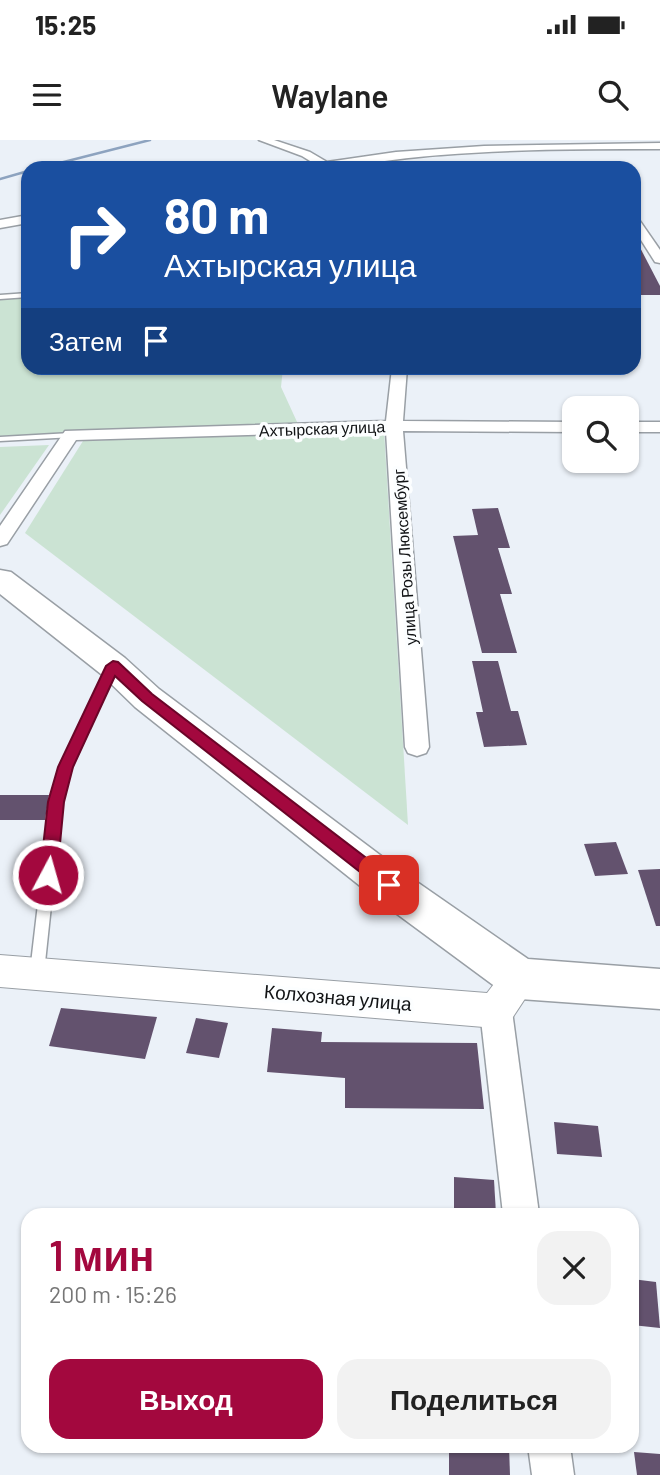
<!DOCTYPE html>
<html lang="ru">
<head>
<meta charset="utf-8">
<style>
  body { margin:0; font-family:Barlow,sans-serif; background:#f2f2f2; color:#222; height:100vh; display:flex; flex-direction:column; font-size:26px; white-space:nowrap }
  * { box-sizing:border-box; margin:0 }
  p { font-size:23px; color:#767676 }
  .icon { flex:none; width:38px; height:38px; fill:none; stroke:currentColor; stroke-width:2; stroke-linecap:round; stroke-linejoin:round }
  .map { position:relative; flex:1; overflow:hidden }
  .sheet { position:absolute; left:21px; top:1068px; width:618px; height:245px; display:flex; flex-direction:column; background:#fff; border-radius:21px; box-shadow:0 2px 5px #0004 }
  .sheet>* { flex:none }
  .guide { position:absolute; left:21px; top:21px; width:620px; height:214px; border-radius:21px; box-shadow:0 2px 5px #0004; background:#1a4fa0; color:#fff; overflow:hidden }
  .controls { position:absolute; left:562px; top:256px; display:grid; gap:14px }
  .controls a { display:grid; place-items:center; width:77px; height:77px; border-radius:14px; background:#fff; box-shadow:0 2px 5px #0004; font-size:35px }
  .pin { position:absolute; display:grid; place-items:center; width:60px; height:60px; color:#fff; margin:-30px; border-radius:14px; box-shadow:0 4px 10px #0006 }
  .me { position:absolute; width:77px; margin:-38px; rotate:6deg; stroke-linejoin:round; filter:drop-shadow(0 0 5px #0008) }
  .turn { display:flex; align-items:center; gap:24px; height:147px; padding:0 28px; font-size:32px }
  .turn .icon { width:91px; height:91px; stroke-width:2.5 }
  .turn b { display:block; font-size:49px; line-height:60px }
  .then { display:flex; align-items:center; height:66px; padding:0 28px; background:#0003; gap:14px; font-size:26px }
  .round { display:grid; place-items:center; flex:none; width:74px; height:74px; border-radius:21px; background:#f2f2f2 }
  .summary { display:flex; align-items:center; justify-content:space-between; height:119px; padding:0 28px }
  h1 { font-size:42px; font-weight:600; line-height:52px; color:#a3083e }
  .cta { display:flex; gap:14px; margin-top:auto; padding:14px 28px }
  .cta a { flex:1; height:80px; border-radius:21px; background:#a3083e; color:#fff; font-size:28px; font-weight:600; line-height:80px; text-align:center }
  .cta a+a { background:#f2f2f2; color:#222 }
  .status { display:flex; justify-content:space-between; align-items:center; height:49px; padding:0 35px; background:#fff; direction:ltr }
  .status svg { height:19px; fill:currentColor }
  header { display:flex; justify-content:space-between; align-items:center; height:91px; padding:0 28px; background:#fff; font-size:32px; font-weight:600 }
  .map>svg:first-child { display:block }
</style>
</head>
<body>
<div class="status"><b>15:25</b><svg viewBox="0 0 49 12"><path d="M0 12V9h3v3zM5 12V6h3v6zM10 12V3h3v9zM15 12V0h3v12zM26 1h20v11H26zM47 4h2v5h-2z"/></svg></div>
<header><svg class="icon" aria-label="menu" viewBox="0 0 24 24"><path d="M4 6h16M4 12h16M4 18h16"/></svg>Waylane<svg class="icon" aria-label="search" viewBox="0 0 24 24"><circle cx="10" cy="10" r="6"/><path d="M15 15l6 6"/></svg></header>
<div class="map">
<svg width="660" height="1335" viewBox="0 0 660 1335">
  <rect width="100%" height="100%" fill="#ebf1f8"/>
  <g fill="#cbe3d3">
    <polygon points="28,157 28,228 283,228 281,247 298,284 0,296 0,159"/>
    <polygon points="384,290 408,685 25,393 83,301"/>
    <polygon points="49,305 0,375 0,307"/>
  </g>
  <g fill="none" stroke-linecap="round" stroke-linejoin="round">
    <g stroke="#8da3bf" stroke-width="2.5">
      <polyline points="40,28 150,0"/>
      <polyline points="0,39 28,31"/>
    </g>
  </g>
  <g fill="#63526e">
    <polygon points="634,96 660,146 660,155 634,155"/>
    <polygon points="498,368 510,408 498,408 512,454 500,454 517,513 482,513 453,396 478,395 472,369"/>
    <polygon points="472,521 498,521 511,571 518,571 527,605 484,607 476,572 483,572"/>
    <polygon points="0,655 49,655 45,680 0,680"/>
    <polygon points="616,702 628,734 595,736 584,704"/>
    <polygon points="660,729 660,786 656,786 638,730"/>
    <polygon points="61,868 157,877 145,919 49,906"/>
    <polygon points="196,878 228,883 219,918 186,913"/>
    <polygon points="272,888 322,892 321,902 477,903 484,969 345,968 345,938 267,932"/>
    <polygon points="554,982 598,986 602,1017 557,1014"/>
    <polygon points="454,1037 494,1040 496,1074 454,1074"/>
    <polygon points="632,1139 656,1142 660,1188 632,1185"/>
    <polygon points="449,1306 509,1306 510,1335 449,1335"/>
    <polygon points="634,1312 660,1314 660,1335 637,1335"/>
  </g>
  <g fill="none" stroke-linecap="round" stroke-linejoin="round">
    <g stroke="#999fa5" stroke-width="3">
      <g id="service">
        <polygon points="28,153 28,157 0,159 0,155"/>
        <polygon points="71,293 74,293 74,297 0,301 0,297"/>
        <polygon points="113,522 118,526 72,627 62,662 44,832 42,836 37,838 32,836 30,832 50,662 60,627 108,526"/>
      </g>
    </g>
    <g stroke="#999fa5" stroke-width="3">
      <g id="minor">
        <path d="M259 0H274L310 12 327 22 396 12 484 6 660 3V9C587 9 514 9 441 15 394 18 348 28 304 28L315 24 302 16Z"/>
        <polygon points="28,75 28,83 0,88 0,80"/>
        <polygon points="634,81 640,81 660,110 660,123 655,122 634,89"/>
        <polygon points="392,228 407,228 403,281 574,282 574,292 403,291 429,607 426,613 417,616 408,613 405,607 386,291 76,300 7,404 0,406 0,386 65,291 386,281"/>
        <rect x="626" y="282" width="34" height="10"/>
        <polygon points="496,857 507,861 512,871 539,1074 503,1074 480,871 485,861"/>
        <polygon points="528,1306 570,1306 574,1335 532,1335"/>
      </g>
    </g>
    <g stroke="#999fa5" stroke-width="2">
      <polygon id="tertiary" points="0,815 487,853 507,827 520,823 533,827 538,839 509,883 496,888 0,847"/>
    </g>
    <g stroke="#999fa5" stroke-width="3">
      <polygon id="trunk" points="0,430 11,432 125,518 159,549 404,733 528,819 660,829 660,869 520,859 504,853 374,757 135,567 101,534 0,454"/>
    </g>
    <use href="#service" fill="#fff" fill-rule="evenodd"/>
    <use href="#minor" fill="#fff" fill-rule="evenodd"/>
    <use href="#tertiary" fill="#fff" fill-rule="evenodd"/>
    <use href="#trunk" fill="#fff" fill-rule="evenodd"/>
  </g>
  <polygon fill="#a3083e" stroke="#6a0528" stroke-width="2" points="113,521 118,522 152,554 395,740 397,745 395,750 383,750 142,561 115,536 73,627 64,662 57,735 54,740 42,740 40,735 48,662 58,627 106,526"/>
  <g text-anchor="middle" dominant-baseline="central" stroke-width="7" stroke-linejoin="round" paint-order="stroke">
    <g font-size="16" fill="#111315" stroke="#fcfeff">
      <text transform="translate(322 288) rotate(-2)">Ахтырская улица</text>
      <text transform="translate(404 417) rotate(-94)">улица Розы Люксембург</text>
    </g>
    <g font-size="19" fill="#111315" stroke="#fcfeff">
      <text transform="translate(338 857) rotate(5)">Колхозная улица</text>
    </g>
  </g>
</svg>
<div class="controls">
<a><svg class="icon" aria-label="search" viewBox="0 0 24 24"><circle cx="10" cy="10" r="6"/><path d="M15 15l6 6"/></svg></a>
</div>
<div class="pin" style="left:389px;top:745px;background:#d93025"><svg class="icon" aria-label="arrive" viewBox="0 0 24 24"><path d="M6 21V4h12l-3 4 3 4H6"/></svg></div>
<svg class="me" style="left:48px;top:735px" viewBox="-20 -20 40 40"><circle r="17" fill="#a3083e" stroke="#fff" stroke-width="3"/><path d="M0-11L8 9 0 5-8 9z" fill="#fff"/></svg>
<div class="guide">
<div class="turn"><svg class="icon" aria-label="right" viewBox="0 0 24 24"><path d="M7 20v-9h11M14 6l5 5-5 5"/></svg><div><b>80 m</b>Ахтырская улица</div></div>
<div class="then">Затем<svg class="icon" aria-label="arrive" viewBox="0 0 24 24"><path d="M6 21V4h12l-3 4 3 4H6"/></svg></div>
</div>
<section class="sheet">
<div class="summary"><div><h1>1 мин</h1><p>200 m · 15:26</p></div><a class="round"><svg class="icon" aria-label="close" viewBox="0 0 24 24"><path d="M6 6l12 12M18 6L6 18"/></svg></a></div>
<div class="cta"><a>Выход</a><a>Поделиться</a></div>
</section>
</div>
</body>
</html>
